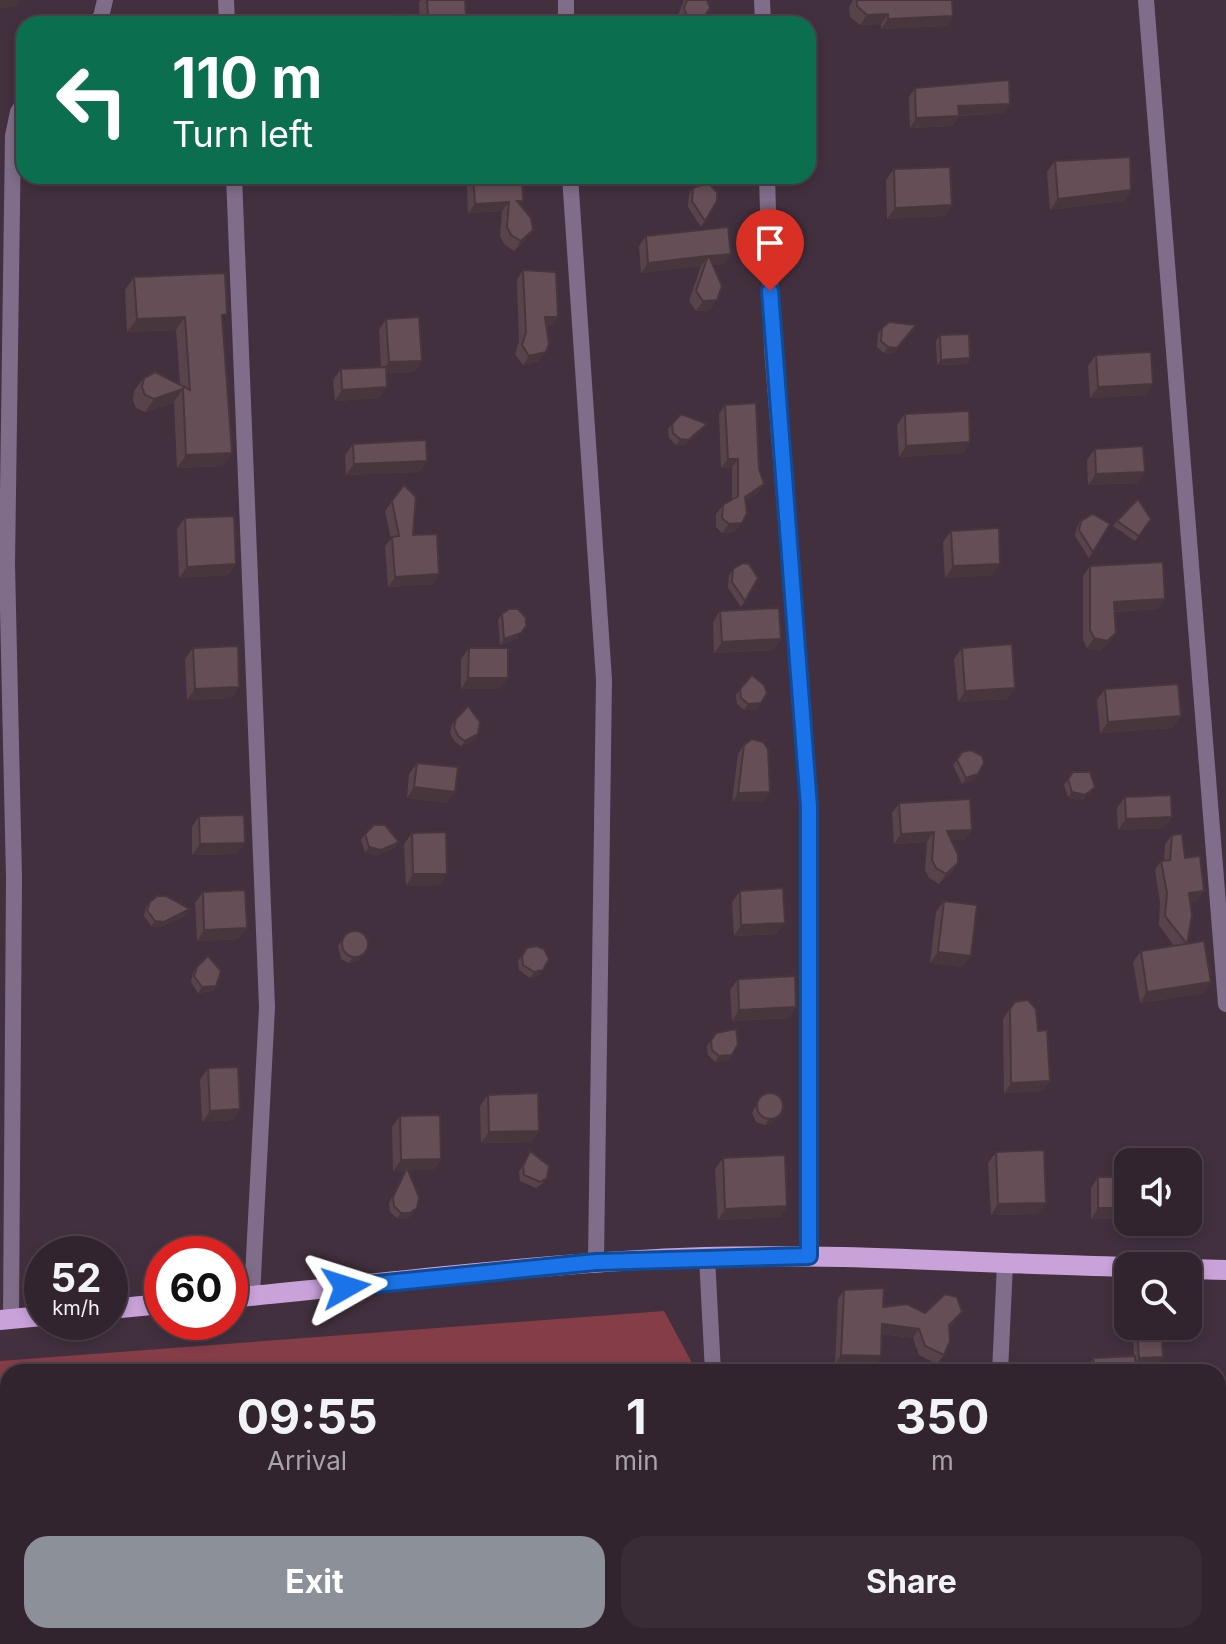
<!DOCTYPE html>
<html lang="en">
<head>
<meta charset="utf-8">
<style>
  body { margin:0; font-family:Inter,sans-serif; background:#3a2c36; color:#f1f3f6; height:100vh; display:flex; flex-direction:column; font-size:30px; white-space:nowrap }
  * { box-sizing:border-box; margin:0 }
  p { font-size:26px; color:#a8a4aa }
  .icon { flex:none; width:44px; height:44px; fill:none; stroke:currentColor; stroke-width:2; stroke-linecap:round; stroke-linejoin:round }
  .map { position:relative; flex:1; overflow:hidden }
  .details { position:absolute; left:0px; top:1364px; width:1226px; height:280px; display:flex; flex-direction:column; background:#32242e; border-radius:24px 24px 0 0; box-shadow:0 4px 12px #0003,0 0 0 2px #4d414a }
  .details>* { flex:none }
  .hud { position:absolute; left:16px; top:16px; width:800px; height:168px; border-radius:24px; box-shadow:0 4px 12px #0003,0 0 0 2px #4d414a; background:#0b6e4f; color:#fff; overflow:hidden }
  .controls { position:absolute; left:1114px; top:1148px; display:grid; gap:16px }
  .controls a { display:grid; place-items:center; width:88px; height:88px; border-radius:16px; background:#32242e; box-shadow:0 4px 12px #0003,0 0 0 2px #4d414a; font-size:40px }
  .speed { position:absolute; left:24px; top:1236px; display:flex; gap:16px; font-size:40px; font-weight:700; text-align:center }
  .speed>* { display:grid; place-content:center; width:104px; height:104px; border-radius:50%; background:#32242e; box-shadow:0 4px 12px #0003,0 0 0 2px #4d414a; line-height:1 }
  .speed small { font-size:20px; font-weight:400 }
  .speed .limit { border:12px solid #d22; background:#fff; color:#111 }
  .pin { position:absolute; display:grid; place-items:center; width:68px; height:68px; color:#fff; margin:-82px -34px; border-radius:50% 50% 50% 0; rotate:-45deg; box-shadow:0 0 8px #0007 }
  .pin .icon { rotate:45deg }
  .me { position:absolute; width:88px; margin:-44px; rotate:84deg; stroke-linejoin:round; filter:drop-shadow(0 0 6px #0008) }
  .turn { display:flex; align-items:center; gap:28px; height:168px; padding:0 24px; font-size:36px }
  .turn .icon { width:104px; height:104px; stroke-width:2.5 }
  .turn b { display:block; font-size:56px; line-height:68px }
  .eta { display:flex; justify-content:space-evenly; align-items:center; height:136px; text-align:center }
  .eta b { font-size:48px; font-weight:700; line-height:56px }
  .primary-button { display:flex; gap:16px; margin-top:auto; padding:16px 24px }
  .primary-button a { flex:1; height:92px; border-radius:24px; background:#8c9099; color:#fff; font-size:32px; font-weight:700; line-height:92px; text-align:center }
  .primary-button a+a { background:#3a2c36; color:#f1f3f6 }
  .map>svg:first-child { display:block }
</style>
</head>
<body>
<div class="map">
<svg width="1226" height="1644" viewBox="0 0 1226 1644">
  <rect width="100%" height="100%" fill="#42303e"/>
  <polygon fill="#853d48" points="664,1311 697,1372 8,1372 8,1636 733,1636 733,1644 0,1644 0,1361"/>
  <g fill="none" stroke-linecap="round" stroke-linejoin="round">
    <g stroke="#806d89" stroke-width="16">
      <polyline points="226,0 227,24"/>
      <polyline points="762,0 763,24"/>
      <polyline points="1146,0 1226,1004"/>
      <polyline points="94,24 101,17 105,0"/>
      <polyline points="566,24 566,0"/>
      <polyline points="234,176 267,1007 252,1296"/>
      <polyline points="570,176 604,680 596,1262"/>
      <polyline points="767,176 772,348 809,807 809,1256"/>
      <polyline points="707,1257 713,1372"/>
      <polyline points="11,1319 14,878 7,564 13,136 18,112 24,103"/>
      <polyline points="1000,1372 1005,1264"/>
      <polyline points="712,1636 712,1644"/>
      <polyline points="988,1644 988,1636"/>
    </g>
    <g stroke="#c9a2da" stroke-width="20">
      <polyline points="1188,1269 1226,1270"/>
      <path d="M230 1298C388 1283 546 1262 705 1257 846 1253 987 1264 1128 1267"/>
      <polyline points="110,1309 162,1304"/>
      <polyline points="0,1320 42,1316"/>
    </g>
  </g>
  <g fill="#58434b">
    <polygon points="421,0 465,0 459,24 420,24 419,2"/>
    <polygon points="684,0 707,0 710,8 700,24 679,24 677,18"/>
    <polygon points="853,0 952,0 953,16 946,26 881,29 881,24 860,25 850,17 849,8"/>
    <polygon points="915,88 1004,113 959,116 952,126 910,128 909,97"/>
    <polygon points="1055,161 1131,190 1124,201 1050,210 1047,172"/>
    <polygon points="894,169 952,205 944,216 887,219 886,180"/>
    <polygon points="472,176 522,176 520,205 533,230 526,239 514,251 504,244 500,236 502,211 468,213 467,183"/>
    <polygon points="693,188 717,201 701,227 688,207 689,194"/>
    <polygon points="646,236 724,264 713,265 710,310 696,311 689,301 701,266 641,273 639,246"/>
    <polygon points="523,270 552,326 546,326 539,361 523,365 515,354 519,342 517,280"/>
    <polygon points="134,277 223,320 223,466 177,468 174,402 145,412 136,408 133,400 134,391 144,378 180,384 176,330 127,332 125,290"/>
    <polygon points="386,319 414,372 386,373 379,398 335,401 333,380 341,369 381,367 379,330"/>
    <polygon points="882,328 912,331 893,354 884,353 877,347 878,334"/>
    <polygon points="940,335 970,358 967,364 937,365 936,341"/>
    <polygon points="1096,355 1153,384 1145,395 1090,398 1088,366"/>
    <polygon points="725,405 758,493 746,501 735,532 722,533 716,527 716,514 723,505 732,499 732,468 721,468 719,414"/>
    <polygon points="905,414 970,442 963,453 899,457 897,425"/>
    <polygon points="672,424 703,429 684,445 676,445 669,438 668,429"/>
    <polygon points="353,444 427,461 419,472 346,475 345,455"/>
    <polygon points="1095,449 1145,472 1137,483 1088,485 1087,460"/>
    <polygon points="404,485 413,535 433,584 388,587 385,546 391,539 385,511"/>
    <polygon points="185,518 236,564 228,575 179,578 177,529"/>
    <polygon points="1151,519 1135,541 1113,526 1117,521"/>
    <polygon points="1081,521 1093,552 1089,558 1075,536 1077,527"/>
    <polygon points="951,531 993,575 945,578 943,542"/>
    <polygon points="1090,566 1165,599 1158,609 1114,612 1116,633 1109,643 1100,651 1087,648 1083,640 1083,576"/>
    <polygon points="733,569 745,601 741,607 728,588 729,575"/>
    <polygon points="720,611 781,639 773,650 714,653 713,622"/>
    <polygon points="502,614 526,626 517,638 500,645 498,620"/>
    <polygon points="193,648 239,687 231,698 187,700 185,659"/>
    <polygon points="469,648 500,689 461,689 461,659"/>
    <polygon points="962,648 1015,688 1007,699 958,702 954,659"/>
    <polygon points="752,675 757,709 744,710 737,704 736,695"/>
    <polygon points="1105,689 1173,728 1100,733 1097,700"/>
    <polygon points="456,719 478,734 474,740 461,746 454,741 450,733 452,724"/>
    <polygon points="744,745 764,801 732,802 738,754"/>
    <polygon points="962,752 974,780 962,784 953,765"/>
    <polygon points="417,763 447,803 407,798 409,774"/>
    <polygon points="1073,772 1091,792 1081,801 1068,797 1064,785"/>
    <polygon points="1125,797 1164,828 1118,830 1117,808"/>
    <polygon points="899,803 965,840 951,840 958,863 951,873 939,884 929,878 925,870 927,842 894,844 892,813"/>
    <polygon points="199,816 237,854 192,855 192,827"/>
    <polygon points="412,833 447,874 440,885 406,886 404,844"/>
    <polygon points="365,834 395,847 377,856 365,852 361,840"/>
    <polygon points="1172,835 1185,858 1197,901 1190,902 1187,944 1211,982 1203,993 1140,1003 1133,962 1141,951 1174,946 1159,925 1160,902 1155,870 1161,861 1164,860 1165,844"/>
    <polygon points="740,891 777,934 734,936 732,902"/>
    <polygon points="203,892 239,939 197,941 195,903"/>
    <polygon points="944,901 963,967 930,963 936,912"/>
    <polygon points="150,902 190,909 186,915 160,927 151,926 144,916 146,907"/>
    <polygon points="347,933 362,955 358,961 349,963 341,959 338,946"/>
    <polygon points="527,948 539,976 530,978 519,970 518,961"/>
    <polygon points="197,967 216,986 212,991 198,993 191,982 193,973"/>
    <polygon points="738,979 789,1018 732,1021 730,990"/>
    <polygon points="1015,1002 1038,1031 1043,1091 1004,1093 1003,1019"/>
    <polygon points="716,1033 732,1055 728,1060 715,1062 708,1055 707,1046"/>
    <polygon points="208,1068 240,1109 232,1120 202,1122 200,1080"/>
    <polygon points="488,1095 539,1131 531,1142 481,1143 480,1106"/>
    <polygon points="761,1096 777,1117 773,1123 765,1125 756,1122 752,1113"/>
    <polygon points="400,1116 441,1159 433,1170 408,1170 417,1208 413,1214 406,1219 397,1218 390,1212 389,1203 405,1171 393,1171 392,1127"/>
    <polygon points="530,1151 543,1183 536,1188 520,1181 519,1172"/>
    <polygon points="996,1152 1038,1214 991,1215 988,1163"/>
    <polygon points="723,1158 787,1206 780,1217 718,1220 715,1169"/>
    <polygon points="1098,1177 1128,1177 1128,1209 1121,1219 1091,1219 1091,1188"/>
    <polygon points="844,1290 883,1307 925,1313 955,1321 949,1327 944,1355 937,1364 919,1355 913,1338 882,1334 881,1356 875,1365 835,1364 838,1299"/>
    <polygon points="1137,1330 1163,1357 1159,1363 1136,1364 1136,1372 1086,1372 1086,1369 1093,1358 1134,1356 1133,1336"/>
  </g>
  <g fill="#47373d">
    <polygon points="0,0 20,0 16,6 0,9"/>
    <polygon points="888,14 881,24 860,25 867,15"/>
    <polygon points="466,15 459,24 423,24 428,16"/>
    <polygon points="953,16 946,26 881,29 888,19"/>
    <polygon points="703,19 700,24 692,24 694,21"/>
    <polygon points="1010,104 1004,113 951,116 958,106"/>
    <polygon points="959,116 952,126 910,128 916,118"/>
    <polygon points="181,176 210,176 180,178"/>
    <polygon points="1131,190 1124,201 1050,210 1058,199"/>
    <polygon points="509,202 502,211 468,213 475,204"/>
    <polygon points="952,205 944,216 887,219 895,208"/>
    <polygon points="533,230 526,239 514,251 521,241"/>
    <polygon points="731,254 724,264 705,266 709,256"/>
    <polygon points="708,256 701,266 641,273 648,263"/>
    <polygon points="717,300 710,310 696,311 703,301"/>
    <polygon points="185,317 176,330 127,332 137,319"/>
    <polygon points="545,317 558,317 552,326 538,327"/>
    <polygon points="916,325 893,354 884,353 888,347"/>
    <polygon points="546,352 539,361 523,365 529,356"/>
    <polygon points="970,358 967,364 937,365 941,360"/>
    <polygon points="422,361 414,372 381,373 389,362"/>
    <polygon points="1153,384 1145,395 1090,398 1098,387"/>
    <polygon points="387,387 379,398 335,401 342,390"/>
    <polygon points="183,389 174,402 145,412 154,399"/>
    <polygon points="707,424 703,429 684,445 676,445 680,439"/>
    <polygon points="970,442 963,453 899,457 906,446"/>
    <polygon points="232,453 223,466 177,468 186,455"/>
    <polygon points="728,459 738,459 732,468 721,468"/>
    <polygon points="427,461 419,472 346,475 354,464"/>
    <polygon points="1145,472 1137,483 1088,485 1096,474"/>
    <polygon points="764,484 758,493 739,506 745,497"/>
    <polygon points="742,523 735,532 722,533 729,524"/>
    <polygon points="236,564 228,575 179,578 187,567"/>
    <polygon points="1000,564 993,575 945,578 953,566"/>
    <polygon points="439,574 433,584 388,587 395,577"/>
    <polygon points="1165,599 1158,609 1106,612 1114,602"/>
    <polygon points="521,633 517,638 500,645 504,639"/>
    <polygon points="1116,633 1109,643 1100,651 1087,648 1094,638"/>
    <polygon points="781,639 773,650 714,653 722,642"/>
    <polygon points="468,678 508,678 500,689 461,689"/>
    <polygon points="239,687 231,698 187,700 195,689"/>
    <polygon points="1015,688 1007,699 958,702 965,691"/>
    <polygon points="761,703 757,709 744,710 748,704"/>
    <polygon points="1181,716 1173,728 1100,733 1108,722"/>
    <polygon points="478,734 474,740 461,746 465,741"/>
    <polygon points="978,774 974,780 962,784 966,778"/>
    <polygon points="414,787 455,792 447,803 407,798"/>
    <polygon points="1095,787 1091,792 1081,801 1068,797 1072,792"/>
    <polygon points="770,792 764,801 732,802 738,793"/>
    <polygon points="1172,817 1164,828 1118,830 1126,819"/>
    <polygon points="972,830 965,840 940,841 947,831"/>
    <polygon points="934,832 927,842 894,844 901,834"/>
    <polygon points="399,842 395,847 377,856 365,852 369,847"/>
    <polygon points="245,843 237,854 192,855 200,844"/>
    <polygon points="958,863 951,873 939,884 946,874"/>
    <polygon points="413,874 447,874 440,885 406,886"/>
    <polygon points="1204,891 1197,901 1182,903 1189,893"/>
    <polygon points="190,909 186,915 160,927 151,926 155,921"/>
    <polygon points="785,923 777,934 734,936 741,925"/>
    <polygon points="247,928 239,939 197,941 204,930"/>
    <polygon points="938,952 971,956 963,967 930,963"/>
    <polygon points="362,955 358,961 349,963 353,957"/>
    <polygon points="543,970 539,976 530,978 534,972"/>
    <polygon points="1211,982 1203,993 1140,1003 1147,992"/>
    <polygon points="216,986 212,991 198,993 202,987"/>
    <polygon points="796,1007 789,1018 732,1021 739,1010"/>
    <polygon points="732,1055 728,1060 715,1062 719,1056"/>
    <polygon points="1050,1081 1043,1091 1004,1093 1011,1083"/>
    <polygon points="240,1109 232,1120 202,1122 210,1111"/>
    <polygon points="777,1117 773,1123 765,1125 768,1120"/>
    <polygon points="539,1131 531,1142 481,1143 489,1132"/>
    <polygon points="441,1159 433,1170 393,1171 401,1160"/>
    <polygon points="1046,1203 1038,1214 991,1215 998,1204"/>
    <polygon points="787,1206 780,1217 718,1220 725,1209"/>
    <polygon points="417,1208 413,1214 406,1219 397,1218 401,1213"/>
    <polygon points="1098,1208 1128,1208 1128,1209 1121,1219 1091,1219"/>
    <polygon points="882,1324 919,1329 913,1338 876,1333"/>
    <polygon points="841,1355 881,1356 875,1365 835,1364"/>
    <polygon points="1163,1357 1159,1363 1135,1364 1139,1358"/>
    <polygon points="1218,1437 1226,1437 1226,1454 1218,1453"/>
  </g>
  <g fill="#664e57" stroke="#47373d" stroke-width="2">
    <polygon points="427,0 465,0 466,15 428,16"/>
    <polygon points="687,0 707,0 710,8 703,19 694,21 687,16 684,8"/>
    <polygon points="857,0 952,0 953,16 888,19 888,14 867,15 857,6"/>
    <polygon points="405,14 406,24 363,24 362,17"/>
    <polygon points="1009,80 1010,104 958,106 959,116 916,118 915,88"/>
    <polygon points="1130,157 1131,190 1058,199 1055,161"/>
    <polygon points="950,167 952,205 895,208 894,169"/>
    <polygon points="473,176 522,176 523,201 517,201 531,218 533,230 521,241 511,235 507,227 509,202 475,204"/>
    <polygon points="708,183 717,192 717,201 705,221 692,201 693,188"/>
    <polygon points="728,227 731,254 709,256 722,286 717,300 703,301 696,291 708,256 648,263 646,236"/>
    <polygon points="523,270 556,272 558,317 545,317 549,344 546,352 529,356 522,345 526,332"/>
    <polygon points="225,273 227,314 222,315 232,453 186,455 183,389 154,399 145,395 142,387 144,378 155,372 190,390 185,317 137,319 134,277"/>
    <polygon points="419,317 422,361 389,362 386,319"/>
    <polygon points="889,322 916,325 897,348 888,347 881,341 882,328"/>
    <polygon points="969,334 970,358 941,360 940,335"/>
    <polygon points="1151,352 1153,384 1098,387 1096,355"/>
    <polygon points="386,367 387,387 342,390 341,369"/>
    <polygon points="756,403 759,469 764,484 745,497 747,513 742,523 729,524 722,518 723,505 738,496 738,459 728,459 725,405"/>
    <polygon points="969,411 970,442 906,446 905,414"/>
    <polygon points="681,414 707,424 688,440 680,439 673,433 672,424"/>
    <polygon points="426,440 427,461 354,464 353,444"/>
    <polygon points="1143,446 1145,472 1096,474 1095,449"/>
    <polygon points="404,485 416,497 413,535 437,534 439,574 395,577 392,537 399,536 392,501"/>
    <polygon points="1138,499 1151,519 1139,536 1117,521"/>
    <polygon points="1093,514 1110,524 1093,552 1079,530 1081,521"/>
    <polygon points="234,516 236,564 187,567 185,518"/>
    <polygon points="999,528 1000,564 953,566 951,531"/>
    <polygon points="1163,562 1165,599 1114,602 1116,633 1107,641 1094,638 1090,630 1090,566"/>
    <polygon points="743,563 749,564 758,578 745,601 732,582 733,569"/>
    <polygon points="779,608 781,639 722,642 720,611"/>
    <polygon points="509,609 518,609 526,618 526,626 521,633 504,639 502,614"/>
    <polygon points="1012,644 1015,688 965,691 962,648"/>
    <polygon points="238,646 239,687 195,689 193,648"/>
    <polygon points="469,648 508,648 508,678 468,678"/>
    <polygon points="752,675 764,685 767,693 761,703 748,704 741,698 740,689"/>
    <polygon points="1178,684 1181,716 1108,722 1105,689"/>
    <polygon points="468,706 480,722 478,734 465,741 458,736 454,727 456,719"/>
    <polygon points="752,739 763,742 768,749 770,792 738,793 744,745"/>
    <polygon points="971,750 982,756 984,763 978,774 966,778 957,760 962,752"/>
    <polygon points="417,763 458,767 455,792 414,787"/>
    <polygon points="1073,772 1090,772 1095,787 1085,795 1072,792 1068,779"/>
    <polygon points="1171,795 1172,817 1126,819 1125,797"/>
    <polygon points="970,799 972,830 947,831 958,855 958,863 946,874 936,868 932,860 934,832 901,834 899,803"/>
    <polygon points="244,815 245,843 200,844 199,816"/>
    <polygon points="374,825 385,825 399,842 381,850 369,847 365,834"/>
    <polygon points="446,832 447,874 413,874 412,833"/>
    <polygon points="1182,834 1185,858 1200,856 1204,891 1189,893 1192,915 1187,944 1165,916 1167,893 1161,861 1170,860 1172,835"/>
    <polygon points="783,888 785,923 741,925 740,891"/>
    <polygon points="245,890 247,928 204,930 203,892"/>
    <polygon points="157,896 166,896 190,909 164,922 155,921 147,910 150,902"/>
    <polygon points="944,901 977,905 971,956 938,952"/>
    <circle cx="355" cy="944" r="13"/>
    <polygon points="1204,941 1211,982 1147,992 1141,951"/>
    <polygon points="536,946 544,949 549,959 543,970 534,972 523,965 522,956 527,948"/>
    <polygon points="208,956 221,971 216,986 202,987 194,976 197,967"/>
    <polygon points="795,976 796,1007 739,1010 738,979"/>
    <polygon points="1028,1000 1036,1009 1038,1031 1047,1030 1050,1081 1011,1083 1010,1009 1015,1002"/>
    <polygon points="736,1029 738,1044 732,1055 719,1056 712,1050 711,1041 716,1033"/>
    <polygon points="238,1067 240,1109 210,1111 208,1068"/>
    <polygon points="538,1093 539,1131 489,1132 488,1095"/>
    <circle cx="770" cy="1106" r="13"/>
    <polygon points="440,1115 441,1159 401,1160 400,1116"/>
    <polygon points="1044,1150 1046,1203 998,1204 996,1152"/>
    <polygon points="530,1151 549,1166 547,1178 540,1182 524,1175 523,1166"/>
    <polygon points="785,1155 787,1206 725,1209 723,1158"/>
    <polygon points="407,1168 419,1197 417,1208 410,1213 401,1213 394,1206 393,1197"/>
    <rect x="1098" y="1177" width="30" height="31"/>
    <polygon points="884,1288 883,1307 907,1304 925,1313 945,1294 957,1297 962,1312 949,1325 950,1341 944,1355 925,1346 919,1329 882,1324 881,1356 841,1355 844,1290"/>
    <polygon points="1161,1329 1163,1357 1139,1358 1137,1330"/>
    <polygon points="1135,1356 1136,1372 1095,1372 1093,1358"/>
    <rect x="1218" y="1387" width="8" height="50"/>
  </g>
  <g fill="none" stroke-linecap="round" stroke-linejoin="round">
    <g stroke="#114b97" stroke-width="20">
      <polyline id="route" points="346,1287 596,1262 809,1256 809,807 770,291"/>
    </g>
    <use href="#route" stroke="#1a73e8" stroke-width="14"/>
  </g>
</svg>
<div class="controls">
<a><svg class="icon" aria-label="sound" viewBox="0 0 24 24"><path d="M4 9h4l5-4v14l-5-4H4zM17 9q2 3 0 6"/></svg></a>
<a><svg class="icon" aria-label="search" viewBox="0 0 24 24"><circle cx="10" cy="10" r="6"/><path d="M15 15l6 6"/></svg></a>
</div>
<div class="speed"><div>52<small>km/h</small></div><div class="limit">60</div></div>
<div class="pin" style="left:770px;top:291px;background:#d93025"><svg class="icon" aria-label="arrive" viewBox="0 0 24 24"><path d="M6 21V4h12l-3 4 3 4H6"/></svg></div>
<svg class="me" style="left:346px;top:1287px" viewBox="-20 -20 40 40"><path d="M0-17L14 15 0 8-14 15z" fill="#1a73e8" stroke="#fff" stroke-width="4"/></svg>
<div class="hud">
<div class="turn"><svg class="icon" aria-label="left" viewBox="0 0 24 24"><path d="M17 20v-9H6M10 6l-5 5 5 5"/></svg><div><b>110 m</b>Turn left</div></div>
</div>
<section class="details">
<div class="eta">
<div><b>09:55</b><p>Arrival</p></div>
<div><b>1</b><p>min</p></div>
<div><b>350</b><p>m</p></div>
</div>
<div class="primary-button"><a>Exit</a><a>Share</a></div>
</section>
</div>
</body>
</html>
